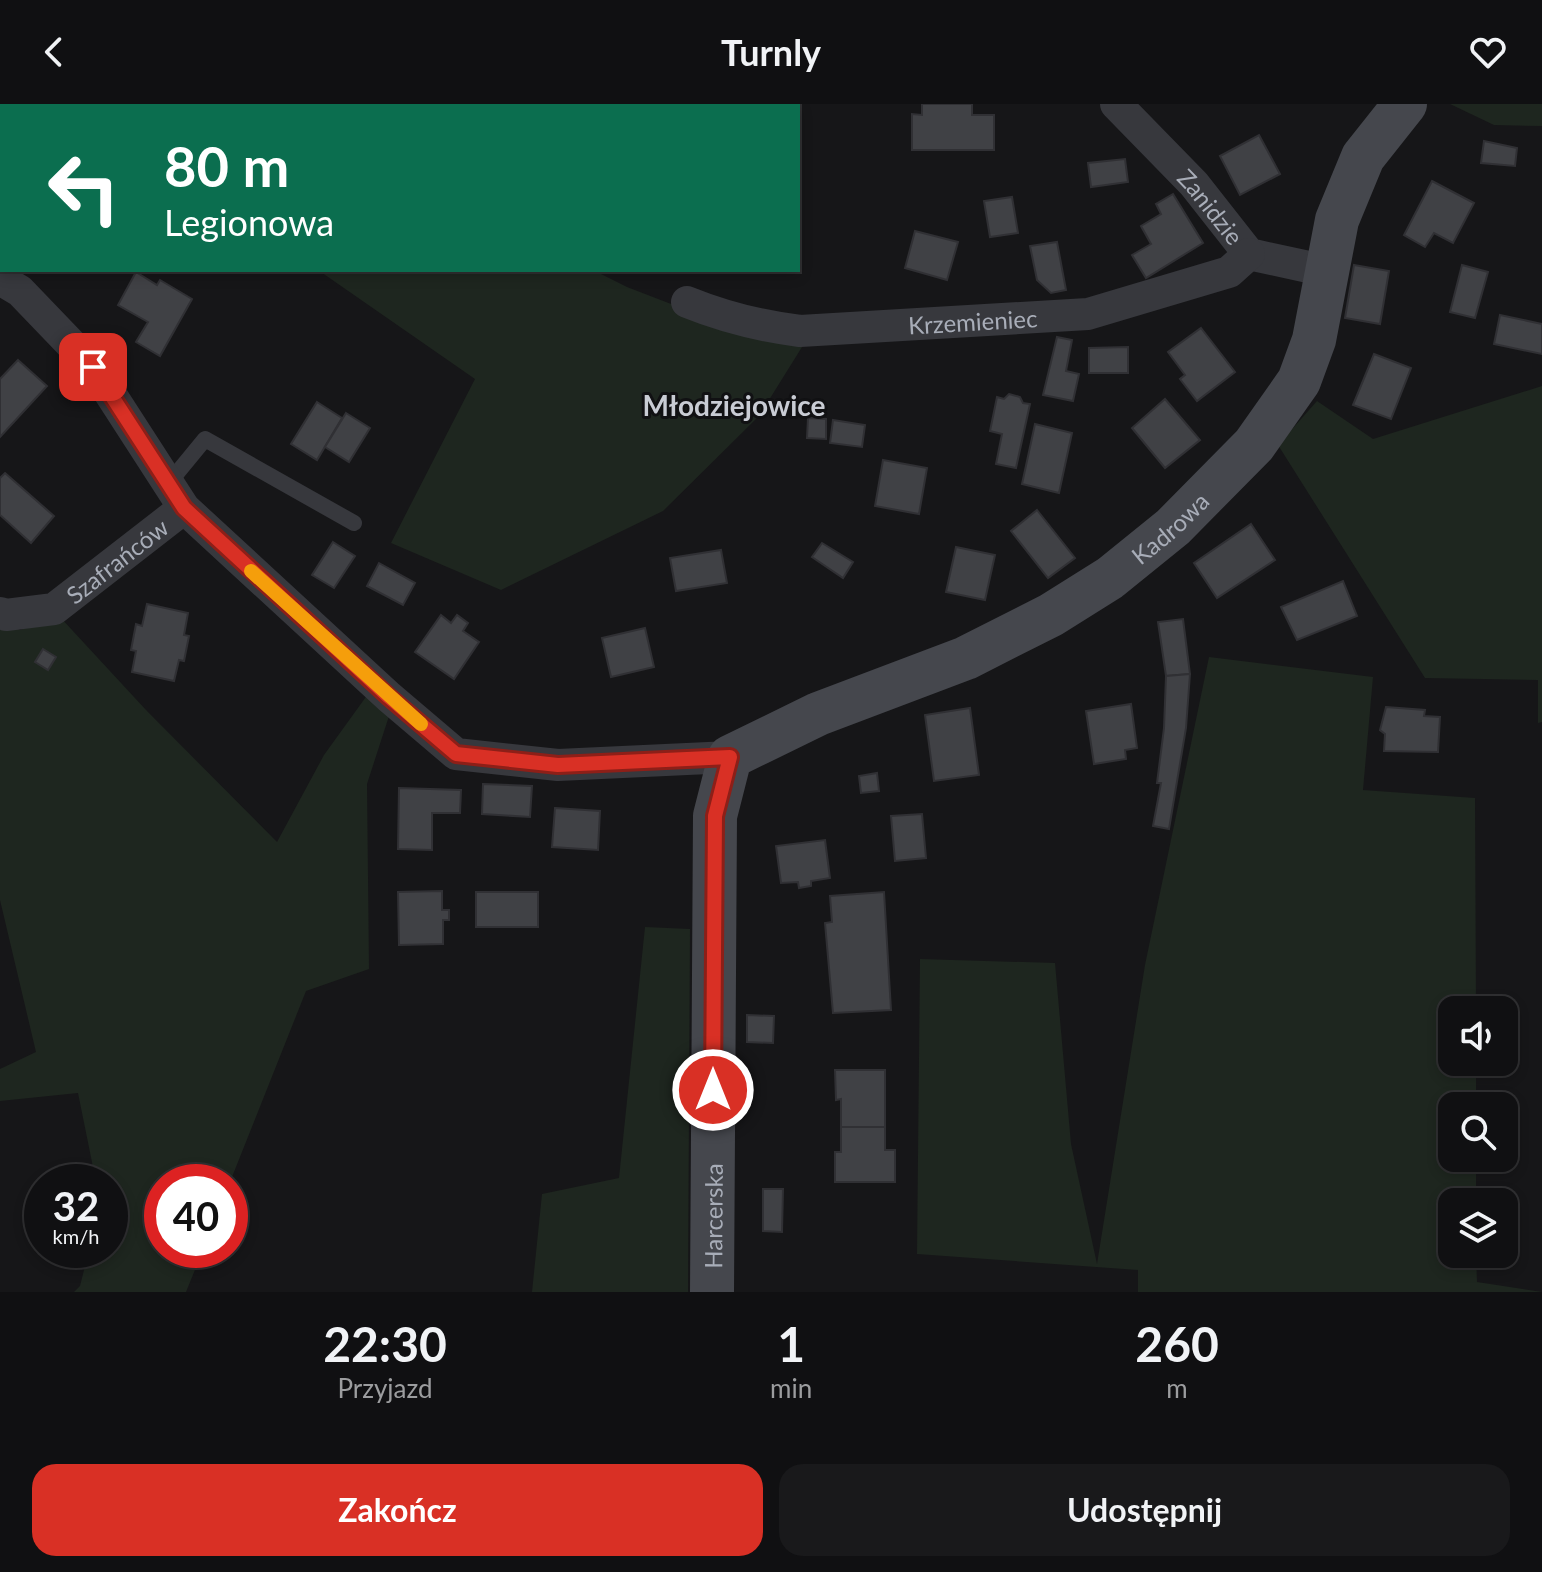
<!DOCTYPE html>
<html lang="pl">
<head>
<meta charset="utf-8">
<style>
  body { margin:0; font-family:Lato,sans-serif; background:#19191b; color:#f1f3f6; height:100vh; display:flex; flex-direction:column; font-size:30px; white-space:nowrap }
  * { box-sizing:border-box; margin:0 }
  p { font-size:26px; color:#9c9d9f }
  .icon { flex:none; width:44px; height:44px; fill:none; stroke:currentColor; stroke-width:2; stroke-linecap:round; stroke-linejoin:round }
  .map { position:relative; height:1188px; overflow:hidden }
  .drawer { display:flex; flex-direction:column; background:#101012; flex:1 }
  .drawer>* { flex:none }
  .guide { position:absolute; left:0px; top:0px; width:800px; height:168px; box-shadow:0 4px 12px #0003,0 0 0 2px #303032; background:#0b6e4f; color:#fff; overflow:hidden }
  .tools { position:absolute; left:1438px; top:892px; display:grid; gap:16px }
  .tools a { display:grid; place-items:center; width:80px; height:80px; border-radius:16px; background:#101012; box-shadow:0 4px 12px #0003,0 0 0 2px #303032; font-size:40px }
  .speed { position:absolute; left:24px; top:1060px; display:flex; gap:16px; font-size:40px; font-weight:700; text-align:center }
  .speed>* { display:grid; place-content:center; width:104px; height:104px; border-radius:50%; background:#101012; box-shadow:0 4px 12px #0003,0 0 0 2px #303032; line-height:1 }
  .speed small { font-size:20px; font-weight:400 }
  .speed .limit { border:12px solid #d22; background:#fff; color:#111 }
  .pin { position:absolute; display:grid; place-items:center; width:68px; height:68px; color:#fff; margin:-34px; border-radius:16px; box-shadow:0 4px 12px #0006 }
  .me { position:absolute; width:88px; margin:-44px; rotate:0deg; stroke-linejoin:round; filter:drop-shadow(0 0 6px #0008) }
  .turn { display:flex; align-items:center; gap:28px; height:168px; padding:0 32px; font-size:36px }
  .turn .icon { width:104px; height:104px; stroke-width:2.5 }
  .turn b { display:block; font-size:56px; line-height:68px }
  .eta { display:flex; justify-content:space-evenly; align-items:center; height:136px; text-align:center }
  .eta b { font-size:48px; font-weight:700; line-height:56px }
  .primary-button { display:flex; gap:16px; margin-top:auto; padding:16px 32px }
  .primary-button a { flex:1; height:92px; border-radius:24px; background:#d93025; color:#fff; font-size:32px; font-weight:700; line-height:92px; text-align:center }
  .primary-button a+a { background:#19191b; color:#f1f3f6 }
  header { display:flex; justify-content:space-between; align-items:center; height:104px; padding:0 32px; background:#101012; font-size:36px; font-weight:700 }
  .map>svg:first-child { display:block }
</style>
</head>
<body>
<header><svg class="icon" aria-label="back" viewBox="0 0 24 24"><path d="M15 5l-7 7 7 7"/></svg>Turnly<svg class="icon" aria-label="heart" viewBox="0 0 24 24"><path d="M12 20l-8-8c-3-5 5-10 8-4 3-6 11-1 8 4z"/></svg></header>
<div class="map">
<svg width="1542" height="1188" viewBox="0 0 1542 1188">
  <rect width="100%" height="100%" fill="#161618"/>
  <g fill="#1e261f">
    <polygon points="69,0 385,0 72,2"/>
    <polygon points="1450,0 1542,0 1542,22 1494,21"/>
    <polygon points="318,166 593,166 627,183 710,215 807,235 759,312 663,407 501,486 391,439 475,275"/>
    <polygon points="1542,282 1542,618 1538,619 1538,576 1425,574 1278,341 1317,297 1373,335"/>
    <polygon points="60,513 146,606 277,738 324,651 368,590 390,609 367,680 369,865 306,887 230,1078 162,1078 162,1146 203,1146 186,1188 74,1188 80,1182 89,1146 110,1146 110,1078 96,1078 78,989 0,997 0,965 36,948 0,796 0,518 20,526"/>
    <polygon points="1209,553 1373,573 1363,686 1475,694 1476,906 1452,906 1452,958 1476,958 1476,1002 1452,1002 1452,1054 1476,1054 1476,1098 1452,1098 1452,1150 1476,1150 1477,1178 1542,1188 1138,1188 1138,1166 917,1150 920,855 1055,859 1071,1040 1097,1160 1145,861"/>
    <polygon points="645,823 690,825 688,1188 532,1188 542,1090 619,1074"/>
  </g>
  <g fill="#404145" stroke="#303034" stroke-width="2">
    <polygon points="922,0 972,0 972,11 994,11 994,46 912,46 912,10 922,11"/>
    <polygon points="0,24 2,25 1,82 0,81"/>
    <polygon points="1259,31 1280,70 1240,91 1220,52"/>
    <polygon points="1484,37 1517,44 1515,62 1481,59"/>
    <polygon points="1125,55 1128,78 1091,83 1088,59"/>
    <polygon points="1432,77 1474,99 1453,139 1434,129 1425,143 1404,131"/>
    <polygon points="1173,90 1203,139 1146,174 1132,151 1151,140 1141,122 1161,110 1156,100"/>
    <polygon points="1012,93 1018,129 990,133 984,97"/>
    <polygon points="0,119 2,121 0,153"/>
    <polygon points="915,127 958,138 947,176 905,164"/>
    <polygon points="1057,138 1066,186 1051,189 1037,176 1030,142"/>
    <polygon points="1354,161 1389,167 1380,220 1345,214"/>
    <polygon points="1462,161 1488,168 1475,214 1450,208"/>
    <polygon points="136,168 157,181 160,176 192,195 160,252 136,238 148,218 118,201"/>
    <polygon points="1500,211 1542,220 1542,250 1494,240"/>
    <polygon points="1201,224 1235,268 1197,297 1180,275 1185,271 1168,248"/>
    <polygon points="1057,233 1072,236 1066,267 1079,270 1073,297 1043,291"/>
    <polygon points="1128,243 1128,269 1089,269 1089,244"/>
    <polygon points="1374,250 1411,264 1391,315 1353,301"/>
    <polygon points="18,256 47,282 0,333 0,275"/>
    <polygon points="1009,290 1020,293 1023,299 1030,300 1016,364 996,360 1002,330 990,327 997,293 1004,295"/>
    <polygon points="1165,295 1200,336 1165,364 1132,324"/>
    <polygon points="317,298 342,314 317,356 291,340"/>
    <polygon points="346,309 370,324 349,358 325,343"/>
    <polygon points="808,314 826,315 826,335 807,334"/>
    <polygon points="833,316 865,321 862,343 830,339"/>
    <polygon points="1035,320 1072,329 1059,389 1022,380"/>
    <polygon points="883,356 927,364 919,410 875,402"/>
    <polygon points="5,369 54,412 31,439 0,411 0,374"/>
    <polygon points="1037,406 1075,454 1048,474 1011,427"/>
    <polygon points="1251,420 1275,456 1217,494 1194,459"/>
    <polygon points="333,438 355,452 334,484 312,471"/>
    <polygon points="822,439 853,458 843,474 812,453"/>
    <polygon points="956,443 995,451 985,496 946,488"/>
    <polygon points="721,446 727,479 676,487 670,454"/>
    <polygon points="379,459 415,479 403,501 367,482"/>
    <polygon points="1343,477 1357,512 1297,536 1281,503"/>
    <polygon points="147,500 188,509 184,531 189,532 184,557 179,556 174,577 132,568 136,547 131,546 136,520 142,522"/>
    <polygon points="441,511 451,519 457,511 468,519 463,527 479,538 454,575 415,548"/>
    <polygon points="1183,515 1190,570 1166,572 1158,518"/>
    <polygon points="645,524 654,563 611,573 602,534"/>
    <polygon points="43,545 56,553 48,566 35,558"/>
    <polygon points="1190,570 1186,624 1169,725 1153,722 1161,679 1157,679 1164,624 1166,572"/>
    <polygon points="1131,600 1137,644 1125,646 1126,655 1094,660 1086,607"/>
    <polygon points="1386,603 1425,606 1424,612 1440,613 1438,648 1384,647 1385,630 1380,626"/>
    <polygon points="970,604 979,671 934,677 925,611"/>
    <polygon points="877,669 879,687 861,689 859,672"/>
    <polygon points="483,680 532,682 530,713 482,710"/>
    <polygon points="399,684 461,686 460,709 432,709 432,746 398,745"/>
    <polygon points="555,704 600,707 598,746 552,743"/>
    <polygon points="922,710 926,754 895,757 891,712"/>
    <polygon points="825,736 830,774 811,777 811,782 799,784 798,778 781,779 776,742"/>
    <polygon points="442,787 442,806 449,806 449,816 443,816 443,840 399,841 398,788"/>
    <rect x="476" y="788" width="62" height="35"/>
    <polygon points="884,788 891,906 833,909 825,819 832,818 830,792"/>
    <polygon points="747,911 774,912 773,939 747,938"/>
    <polygon points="835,966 885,966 885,1023 841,1023 841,995 836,996"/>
    <polygon points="841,1023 885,1023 885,1046 895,1046 895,1078 835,1078 835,1048 841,1048"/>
    <polygon points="763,1085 783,1085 782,1128 763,1127"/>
  </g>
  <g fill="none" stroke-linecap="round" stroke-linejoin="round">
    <polyline stroke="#37383d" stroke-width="16" points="168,380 205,335 354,419"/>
    <g stroke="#37383d" stroke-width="32">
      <path id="s1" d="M1116 0 1194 80 1249 150 1327 167"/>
      <polyline points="0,175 20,187 93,263 184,404 389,593 456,650 558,661 730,653"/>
      <path id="s2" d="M687 198C724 213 760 222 800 227L1088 210 1229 168 1249 150"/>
      <path id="s3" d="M0 509 6 511 54 505 184 404"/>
    </g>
    <path stroke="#45474d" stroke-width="44" id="s4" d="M712 1188 715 712 730 653 818 610 966 554 1051 511 1110 474 1173 423 1254 341 1299 277 1314 236 1337 116 1363 53 1405 0"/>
  </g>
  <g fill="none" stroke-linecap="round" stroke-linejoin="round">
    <g stroke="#8d1f18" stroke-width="20">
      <polyline id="route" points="93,263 184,404 389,593 456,650 558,661 730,653 715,712 713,986"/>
    </g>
    <use href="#route" stroke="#d93025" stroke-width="14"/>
    <polyline stroke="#f59e0b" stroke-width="14" points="251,467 421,620"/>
  </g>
  <g text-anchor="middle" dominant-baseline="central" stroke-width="6" stroke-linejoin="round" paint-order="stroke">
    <g font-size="24" fill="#a8adb8" stroke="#111113">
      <text stroke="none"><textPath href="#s1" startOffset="140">Zanidzie</textPath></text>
      <text stroke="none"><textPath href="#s2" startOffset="290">Krzemieniec</textPath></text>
      <text stroke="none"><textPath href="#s4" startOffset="1036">Kadrowa</textPath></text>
      <text stroke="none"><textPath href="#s3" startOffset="134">Szafrańców</textPath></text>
      <text stroke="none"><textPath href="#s4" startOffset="76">Harcerska</textPath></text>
    </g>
    <g font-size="28" font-weight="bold" fill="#c9ccd4" stroke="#111113">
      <text x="734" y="301">Młodziejowice</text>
    </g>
  </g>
</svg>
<div class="tools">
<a><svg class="icon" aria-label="sound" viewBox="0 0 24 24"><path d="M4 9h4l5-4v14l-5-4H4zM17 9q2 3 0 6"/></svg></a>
<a><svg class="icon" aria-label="search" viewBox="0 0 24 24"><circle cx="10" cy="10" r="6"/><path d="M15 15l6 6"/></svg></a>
<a><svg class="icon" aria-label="layers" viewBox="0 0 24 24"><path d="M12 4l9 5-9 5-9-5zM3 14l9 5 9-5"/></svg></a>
</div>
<div class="speed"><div>32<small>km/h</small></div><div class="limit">40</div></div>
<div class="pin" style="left:93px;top:263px;background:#d93025"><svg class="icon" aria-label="arrive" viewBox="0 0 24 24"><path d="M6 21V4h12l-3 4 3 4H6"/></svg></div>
<svg class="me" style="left:713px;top:986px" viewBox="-20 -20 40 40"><circle r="17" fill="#d93025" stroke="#fff" stroke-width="3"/><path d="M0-11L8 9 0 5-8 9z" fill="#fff"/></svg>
<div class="guide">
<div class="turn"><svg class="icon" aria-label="left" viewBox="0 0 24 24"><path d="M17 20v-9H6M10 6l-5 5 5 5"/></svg><div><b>80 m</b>Legionowa</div></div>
</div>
</div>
<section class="drawer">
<div class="eta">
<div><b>22:30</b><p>Przyjazd</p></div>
<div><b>1</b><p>min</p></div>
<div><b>260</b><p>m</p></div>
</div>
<div class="primary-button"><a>Zakończ</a><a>Udostępnij</a></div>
</section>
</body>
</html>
